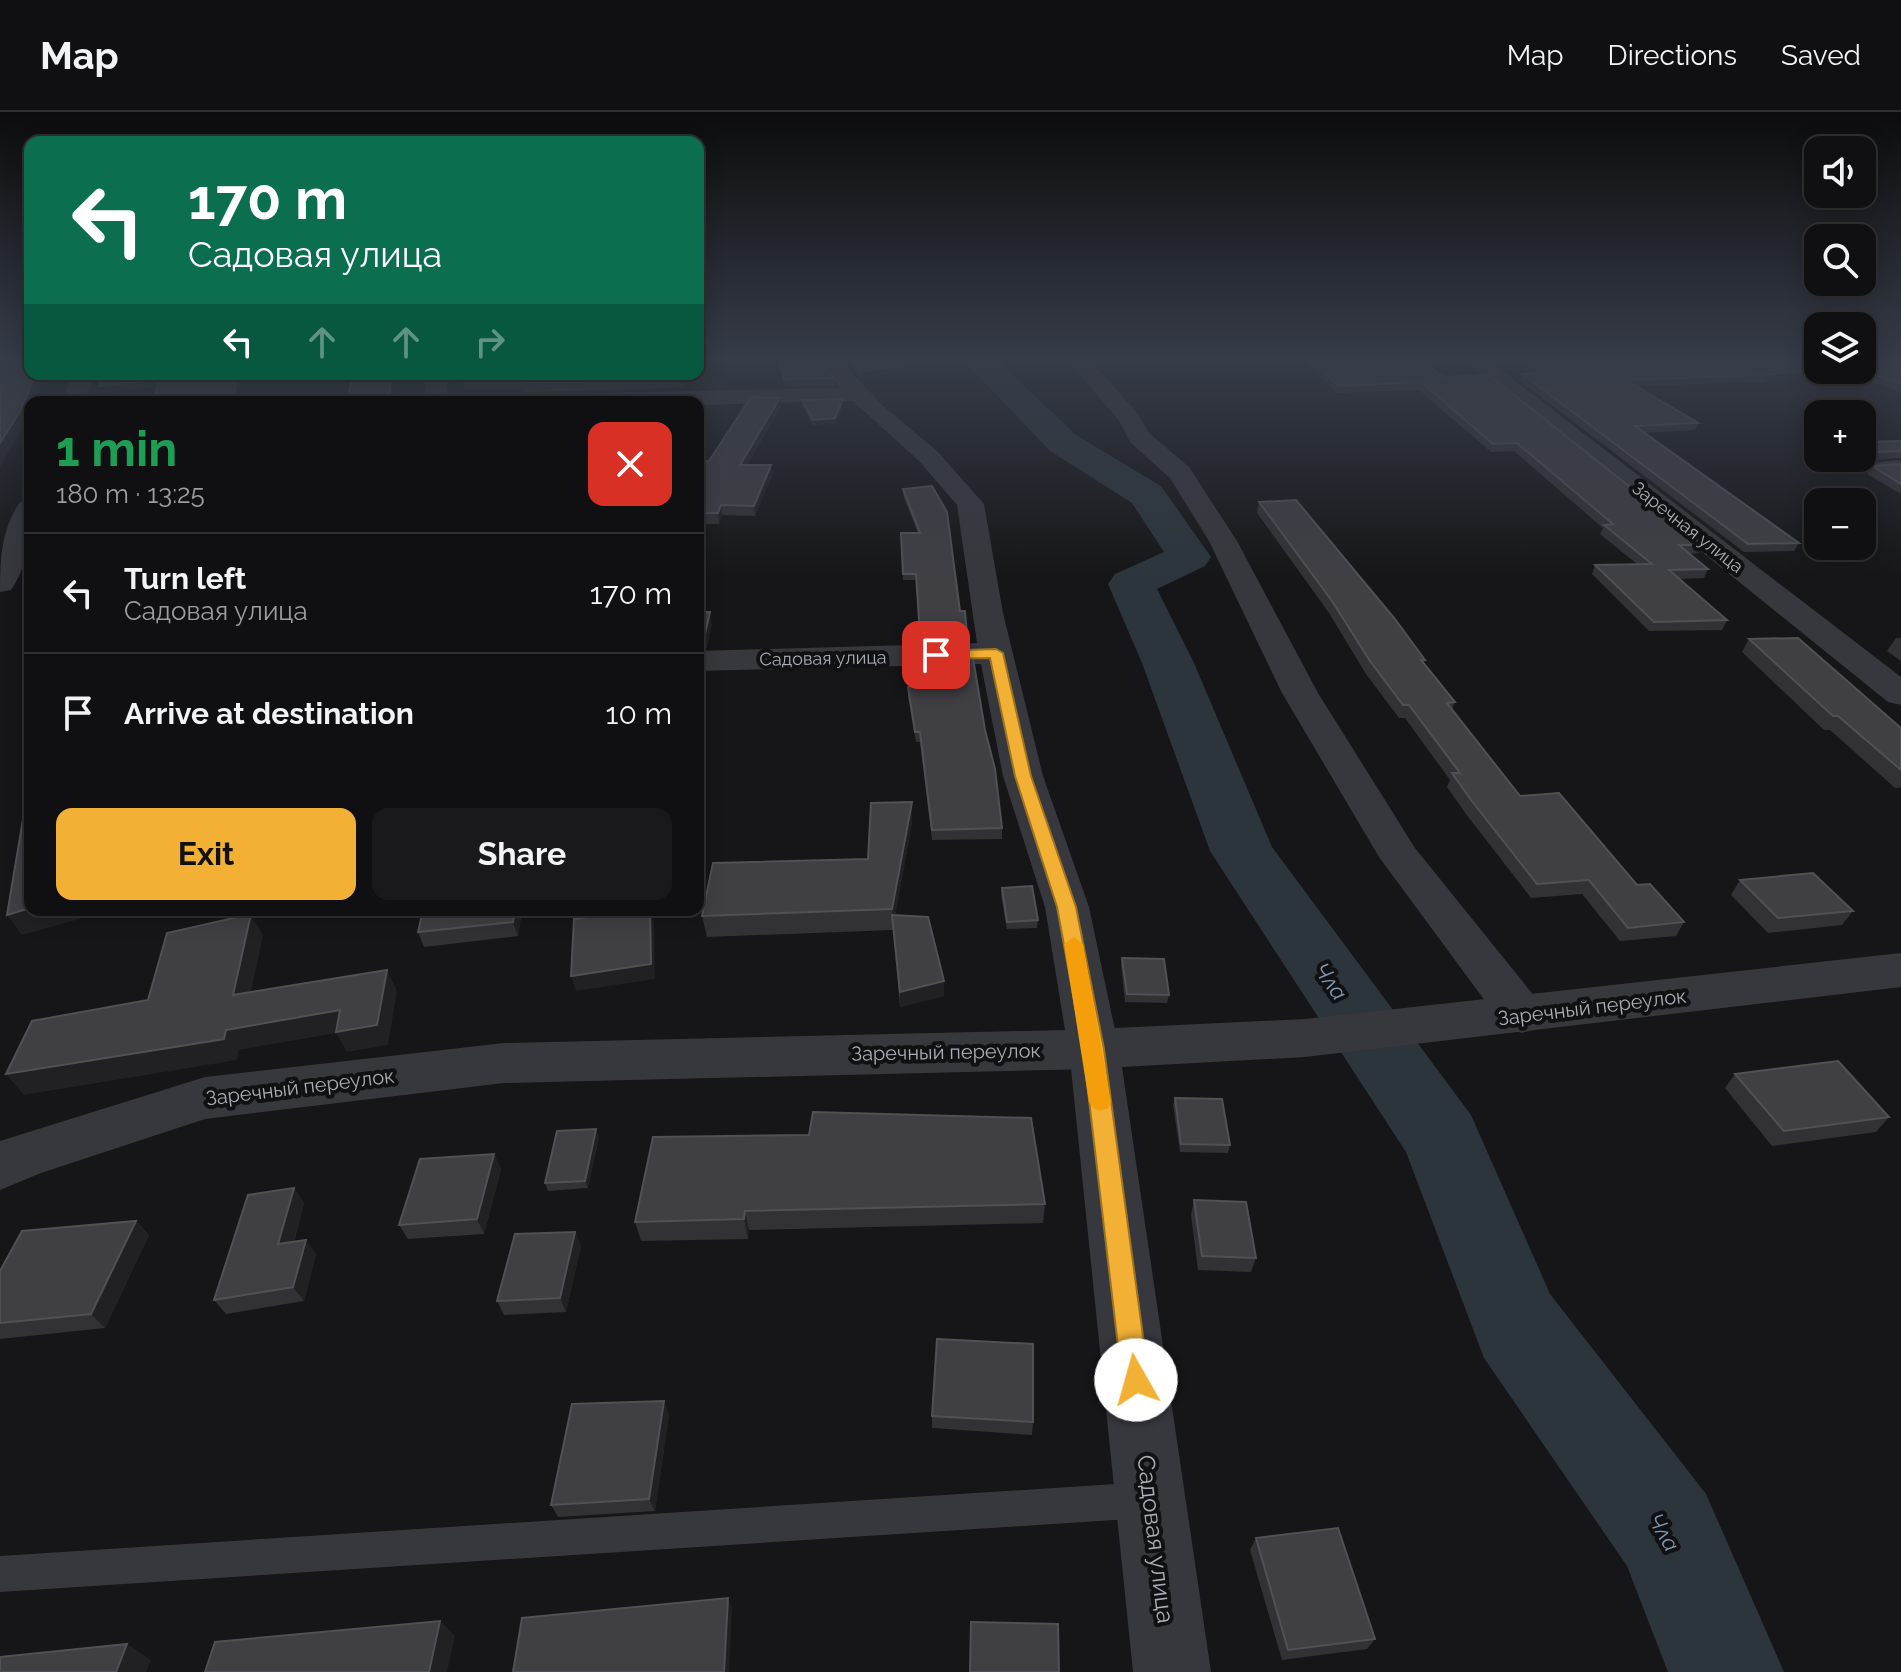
<!DOCTYPE html>
<html lang="en">
<head>
<meta charset="utf-8">
<style>
  body { margin:0; font-family:Raleway,sans-serif; background:#19191b; color:#f1f3f6; height:100vh; display:flex; flex-direction:column; font-size:30px; white-space:nowrap }
  * { box-sizing:border-box; margin:0 }
  p { font-size:26px; color:#9c9d9f }
  .icon { flex:none; width:44px; height:44px; fill:none; stroke:currentColor; stroke-width:2; stroke-linecap:round; stroke-linejoin:round }
  .map { position:relative; flex:1; overflow:hidden }
  .details { position:absolute; left:24px; top:284px; width:680px; height:520px; display:flex; flex-direction:column; background:#101012; border-radius:16px; box-shadow:0 4px 20px #0003,0 0 0 2px #303032 }
  .details>* { flex:none }
  .hud { position:absolute; left:24px; top:24px; width:680px; height:244px; border-radius:16px; box-shadow:0 4px 20px #0003,0 0 0 2px #303032; background:#0b6e4f; color:#fff; overflow:hidden }
  .fabs { position:absolute; left:1804px; top:24px; display:grid; gap:16px }
  .fabs a { display:grid; place-items:center; width:72px; height:72px; border-radius:16px; background:#101012; box-shadow:0 4px 20px #0003,0 0 0 2px #303032; font-size:40px }
  .pin { position:absolute; display:grid; place-items:center; width:68px; height:68px; color:#fff; margin:-34px; border-radius:16px; box-shadow:0 4px 12px #0006 }
  .me { position:absolute; width:88px; margin:-44px; rotate:353deg; stroke-linejoin:round; filter:drop-shadow(0 0 6px #0008) }
  .turn { display:flex; align-items:center; gap:28px; height:168px; padding:0 32px; font-size:36px }
  .turn .icon { width:104px; height:104px; stroke-width:2.5 }
  .turn b { display:block; font-size:56px; line-height:68px }
  .lanes { display:flex; align-items:center; height:76px; padding:0 32px; background:#0003; justify-content:center; gap:40px; direction:ltr }
  .lanes .off { opacity:.35 }
  .round { display:grid; place-items:center; flex:none; width:84px; height:84px; border-radius:16px; background:#19191b }
  .headline { display:flex; align-items:center; justify-content:space-between; height:136px; padding:0 32px }
  h1 { font-size:48px; font-weight:700; line-height:60px; color:#1e9e55 }
  .action { display:flex; gap:16px; margin-top:auto; padding:16px 32px }
  .action a { flex:1; height:92px; border-radius:16px; background:#f2b134; color:#111; font-size:32px; font-weight:700; line-height:92px; text-align:center }
  .action a+a { background:#19191b; color:#f1f3f6 }
  ul { padding:0; list-style:none }
  li { display:flex; align-items:center; gap:24px; height:120px; padding:0 32px; border-top:2px solid #303032 }
  li div { flex:1 }
  li b { display:block; font-size:30px }
  li em { font-style:normal }
  header { display:flex; align-items:center; gap:48px; box-sizing:border-box; height:112px; padding:0 40px; background:#101012; border-bottom:2px solid #303032 }
  header strong { font-size:38px }
  nav { display:flex; gap:44px; margin-inline-start:auto; font-size:28px }
  .map>svg:first-child { display:block }
</style>
</head>
<body>
<header>
<strong>Map</strong>
<nav><a>Map</a><a>Directions</a><a>Saved</a></nav>
</header>
<div class="map">
<svg width="1901" height="1560" viewBox="0 0 1901 1560">
  <rect width="100%" height="100%" fill="#161618"/>
  <g fill="none" stroke-linecap="round" stroke-linejoin="round">
    <polygon fill="#2c353c" fill-rule="evenodd" points="963,248 997,248 1076,323 1161,374 1211,445 1205,454 1157,477 1194,551 1272,735 1471,1003 1550,1182 1706,1382 1784,1560 1668,1560 1627,1454 1484,1246 1406,1040 1210,739 1142,551 1108,472 1115,462 1164,440 1132,391 1050,339"/>
    <g fill="#37383d" fill-rule="evenodd">
      <polygon points="1901,348 1901,356 1832,362 1826,358 1832,354"/>
      <polygon points="1146,1370 1158,1376 1164,1388 1158,1400 1146,1406 0,1480 0,1444"/>
    </g>
    <g fill="#37383d" fill-rule="evenodd">
      <polygon points="817,248 840,248 882,293 937,339 984,392 1003,501 1043,664 1089,795 1119,937 1112,951 1094,957 504,971 205,1007 41,1061 0,1078 0,1029 205,965 504,931 1065,918 1045,795 1003,664 981,552 698,559 698,539 977,531 957,393 919,349 853,289 698,293 698,290 498,290 501,285 509,283 841,276"/>
      <polygon points="1068,248 1090,248 1139,303 1149,321 1189,355 1237,429 1318,581 1415,736 1539,890 1547,903 1539,916 1522,921 1505,916 1379,745 1282,581 1209,429 1170,366 1130,330 1120,310"/>
      <polygon points="1464,248 1488,248 1901,565 1901,593 1888,590"/>
      <polygon points="73,262 95,262 84,290 62,290"/>
      <rect x="425" y="262" width="22" height="28"/>
      <path d="M30 388C30 420 30 450 11 478L0 480C0 447 1 418 20 390Z"/>
    </g>
    <g fill="#37383d" fill-rule="evenodd">
      <polygon points="1876,248 1901,248 1901,259 1880,252"/>
      <polygon points="1901,841 1901,875 1305,945 1122,955 1211,1560 1133,1560 1069,937 1076,923 1094,917 1305,907"/>
    </g>
  </g>
  <g fill="#323236">
    <polygon points="777,248 818,248 834,266 834,273 785,274"/>
    <polygon points="844,248 897,248 903,260 861,266"/>
    <polygon points="1303,248 1421,248 1443,265 1703,433 1699,441 1690,442 1708,457 1704,466 1679,467 1727,508 1722,518 1649,519 1592,462 1595,453 1637,452 1600,422 1603,416 1514,339 1491,340 1419,278 1337,281"/>
    <polygon points="1510,248 1764,248 1768,250 1818,258 1862,258 1901,253 1901,280 1845,260 1763,270 1637,274 1698,311 1695,318 1644,321 1799,431 1794,439 1744,440 1520,269 1522,262 1531,262"/>
    <polygon points="627,262 670,262 669,264 685,264 687,272 683,276 524,280 523,277 464,277 462,268"/>
    <polygon points="843,287 843,292 836,311 813,314 802,293 802,288"/>
    <polygon points="781,295 747,353 771,353 772,363 755,404 722,403 719,412 698,412 698,349 709,349"/>
    <polygon points="1901,329 1901,346 1847,350 1841,346 1862,346 1862,330"/>
    <polygon points="1901,352 1901,382 1867,362 1872,354"/>
    <polygon points="903,377 960,499 967,522 967,528 920,530 916,468 903,468 901,421 918,421 903,383"/>
    <polygon points="1259,390 1425,548 1424,551 1455,590 1452,597 1520,684 1684,810 1676,824 1620,829 1582,782 1531,786 1466,702 1447,675 1450,668 1405,606 1399,606 1366,562 1329,501 1257,401"/>
    <polygon points="1896,526 1901,526 1901,549 1887,539"/>
    <polygon points="1749,527 1901,616 1901,675 1895,676 1830,618 1824,618 1742,540"/>
    <polygon points="908,575 985,618 1002,716 1002,727 932,728 920,630 916,630 908,585"/>
    <polygon points="912,690 912,710 895,804 944,869 944,884 900,895 893,818 707,825 702,804 868,747"/>
    <polygon points="1740,768 1853,799 1842,813 1768,821 1731,783"/>
    <polygon points="1002,776 1038,808 1037,816 1007,817 1001,783"/>
    <polygon points="423,798 522,798 518,824 424,835 418,820"/>
    <polygon points="1122,846 1169,883 1167,891 1125,890 1121,853"/>
    <polygon points="1735,962 1889,1005 1876,1020 1772,1034 1725,976"/>
    <polygon points="1175,986 1230,1033 1228,1041 1180,1040 1173,993"/>
    <polygon points="599,1025 588,1076 548,1079 545,1071"/>
    <polygon points="653,1025 1045,1092 1043,1111 749,1118 748,1127 641,1129 635,1110"/>
    <polygon points="494,1042 501,1057 484,1122 408,1127 399,1113"/>
    <polygon points="294,1076 304,1091 294,1130 316,1142 304,1189 226,1202 214,1188"/>
    <polygon points="1194,1088 1256,1146 1251,1160 1198,1158 1191,1103"/>
    <polygon points="136,1109 149,1123 105,1216 0,1227 0,1159"/>
    <polygon points="575,1120 581,1134 566,1200 504,1203 497,1189"/>
    <polygon points="669,1302 655,1399 558,1405 551,1393"/>
    <polygon points="932,1304 1033,1310 1032,1323 932,1316"/>
    <polygon points="1256,1426 1375,1527 1367,1537 1282,1548 1250,1438"/>
  </g>
  <g fill="#212124">
    <polygon points="903,254 903,260 861,266 861,259"/>
    <polygon points="1818,257 1818,258 1846,258 1845,260 1763,270 1766,263"/>
    <polygon points="37,262 48,262 37,282 34,290 30,290 30,302 28,308 5,345 0,355 0,331"/>
    <polygon points="237,262 241,262 237,290 233,290"/>
    <polygon points="391,262 394,262 392,290 389,290"/>
    <polygon points="685,264 687,272 683,276 682,267"/>
    <polygon points="161,267 164,274 103,281 99,274"/>
    <polygon points="780,286 781,295 741,363 740,353"/>
    <polygon points="843,287 843,292 836,311 813,314 813,308"/>
    <polygon points="771,353 772,363 755,404 754,394"/>
    <polygon points="721,393 722,403 719,412 718,401"/>
    <polygon points="710,500 712,513 707,536 698,538 698,524"/>
    <polygon points="699,548 702,562 698,578 698,554"/>
    <polygon points="912,690 912,710 893,815 892,797"/>
    <polygon points="30,796 30,798 111,798 22,823 7,803"/>
    <polygon points="515,798 522,798 518,824 513,810"/>
    <polygon points="651,798 654,811 655,867 576,879 571,864"/>
    <polygon points="251,802 263,823 246,904 233,883"/>
    <polygon points="387,858 397,879 388,933 347,940 336,921 239,938 237,948 24,983 6,962 226,918"/>
    <polygon points="944,869 944,884 900,895 900,880"/>
    <polygon points="596,1017 599,1025 588,1076 585,1069"/>
    <polygon points="494,1042 501,1057 484,1122 477,1107"/>
    <polygon points="294,1076 304,1091 289,1146 278,1132"/>
    <polygon points="745,1099 749,1118 748,1127 744,1107"/>
    <polygon points="136,1109 149,1123 105,1216 91,1202"/>
    <polygon points="575,1120 581,1134 566,1200 560,1186"/>
    <polygon points="306,1128 316,1142 304,1189 293,1175"/>
    <polygon points="664,1289 669,1302 655,1399 649,1387"/>
    <polygon points="728,1486 732,1497 729,1560 724,1560"/>
    <polygon points="440,1509 455,1524 447,1560 429,1560"/>
    <polygon points="127,1532 151,1548 146,1560 116,1560"/>
  </g>
  <g fill="#3f3f44" stroke="#4f5156" stroke-width="2">
    <polygon points="0,248 30,248 30,262 37,262 32,271 22,296 0,331"/>
    <polygon points="778,248 818,248 834,266 784,267"/>
    <polygon points="850,248 897,248 903,254 861,259"/>
    <polygon points="1311,248 1421,248 1443,265 1489,263 1703,433 1679,433 1708,457 1669,458 1727,508 1654,510 1595,453 1652,452 1604,413 1613,412 1517,331 1493,332 1421,270 1339,274"/>
    <polygon points="1522,248 1764,248 1768,250 1777,248 1818,248 1818,257 1766,263 1626,268 1698,311 1635,314 1799,431 1748,432 1522,262 1543,261"/>
    <polygon points="1862,248 1883,248 1901,253 1901,272 1862,258"/>
    <polygon points="104,262 237,262 233,290 151,290 161,267 99,274"/>
    <polygon points="352,262 391,262 389,290 348,290"/>
    <polygon points="467,262 664,262 663,264 685,264 682,267 522,271 524,268 462,268"/>
    <polygon points="510,285 669,285 664,290 506,290"/>
    <polygon points="751,285 780,286 740,353 771,353 754,394 721,393 718,401 698,401 698,349 709,349"/>
    <polygon points="843,287 835,306 813,308 802,288"/>
    <polygon points="1901,329 1901,339 1862,341 1862,330"/>
    <polygon points="1901,352 1901,372 1872,354"/>
    <polygon points="932,374 947,400 960,499 965,499 967,522 920,523 916,462 903,462 901,421 920,421 903,377"/>
    <polygon points="1296,388 1395,507 1425,548 1421,548 1455,590 1447,591 1520,684 1559,681 1637,773 1650,772 1684,810 1628,816 1589,768 1537,772 1471,688 1452,661 1460,661 1409,593 1403,593 1370,549 1332,489 1259,390"/>
    <polygon points="698,500 710,500 705,522 698,524"/>
    <polygon points="1798,526 1901,616 1901,658 1838,604 1833,604 1749,527"/>
    <polygon points="973,546 985,618 995,657 1002,716 932,718 920,620 915,620 908,575 921,574 920,547"/>
    <polygon points="30,670 30,796 7,803 29,671"/>
    <polygon points="912,690 892,797 702,804 713,751 868,747 871,691"/>
    <polygon points="1813,761 1853,799 1778,806 1740,768"/>
    <polygon points="1032,774 1038,808 1007,810 1002,776"/>
    <polygon points="423,798 515,798 513,810 418,820"/>
    <polygon points="640,798 650,798 651,852 571,864 574,807"/>
    <polygon points="251,802 233,883 387,858 377,913 336,920 340,898 226,918 224,927 6,962 32,909 148,888 167,821"/>
    <polygon points="892,803 928,805 944,869 900,880"/>
    <polygon points="1122,846 1164,847 1169,883 1127,882"/>
    <polygon points="1838,949 1889,1005 1784,1019 1735,962"/>
    <polygon points="1175,986 1222,987 1230,1033 1181,1032"/>
    <polygon points="813,1000 1031,1006 1045,1092 745,1099 744,1107 635,1110 653,1025 809,1023"/>
    <polygon points="596,1017 585,1069 545,1071 557,1019"/>
    <polygon points="494,1042 477,1107 399,1113 420,1047"/>
    <polygon points="294,1076 278,1132 306,1128 293,1175 214,1188 248,1083"/>
    <polygon points="1194,1088 1246,1090 1256,1146 1202,1144"/>
    <polygon points="136,1109 91,1202 0,1211 0,1159 22,1119"/>
    <polygon points="575,1120 560,1186 497,1189 515,1122"/>
    <polygon points="937,1227 1033,1232 1033,1310 932,1304"/>
    <polygon points="664,1289 649,1387 551,1393 572,1292"/>
    <polygon points="1338,1416 1375,1527 1288,1538 1256,1426"/>
    <polygon points="728,1486 724,1560 513,1560 522,1506"/>
    <polygon points="440,1509 429,1560 205,1560 215,1530"/>
    <polygon points="971,1510 1058,1512 1059,1560 970,1560"/>
    <polygon points="127,1532 116,1560 0,1560 0,1545"/>
  </g>
  <linearGradient id="sky" x2="0" y2="1"><stop stop-color="#0c0c0d"/><stop offset="0.53" stop-color="#363c48"/><stop offset="1" stop-color="#363c48" stop-opacity="0"/></linearGradient>
  <rect width="1901" height="466" fill="url(#sky)"/>
  <polygon fill="#f2b134" stroke="#9d7322" stroke-width="2" points="996,537 1003,541 1031,664 1076,795 1104,937 1149,1268 1145,1277 1136,1281 1126,1277 1122,1268 1083,937 1057,795 1015,664 990,546 936,547 929,543 936,539"/>
  <polygon fill="#f59e0b" points="1074,825 1083,832 1111,990 1108,996 1100,999 1093,996 1089,990 1064,832"/>
  <g text-anchor="middle" dominant-baseline="central" stroke-width="8" stroke-linejoin="round" paint-order="stroke">
    <g font-size="18" fill="#a8adb8" stroke="#111113">
      <text transform="translate(1688 415) rotate(38)">Заречная улица</text>
      <text transform="translate(823 546) rotate(-1)">Садовая улица</text>
    </g>
    <g font-size="20" fill="#a8adb8" stroke="#111113">
      <text transform="translate(1592 895) rotate(-7)">Заречный переулок</text>
      <text transform="translate(946 940) rotate(-1)">Заречный переулок</text>
      <text transform="translate(300 975) rotate(-7)">Заречный переулок</text>
    </g>
    <g font-size="22" font-style="italic" fill="#7f9bb3" stroke="#111113">
      <text transform="translate(1331 869) rotate(55)">Чла</text>
      <text transform="translate(1664 1420) rotate(60)">Чла</text>
    </g>
    <g font-size="24" fill="#a8adb8" stroke="#111113">
      <text transform="translate(1156 1427) rotate(83)">Садовая улица</text>
    </g>
  </g>
</svg>
<div class="fabs">
<a><svg class="icon" aria-label="sound" viewBox="0 0 24 24"><path d="M4 9h4l5-4v14l-5-4H4zM17 9q2 3 0 6"/></svg></a>
<a><svg class="icon" aria-label="search" viewBox="0 0 24 24"><circle cx="10" cy="10" r="6"/><path d="M15 15l6 6"/></svg></a>
<a><svg class="icon" aria-label="layers" viewBox="0 0 24 24"><path d="M12 4l9 5-9 5-9-5zM3 14l9 5 9-5"/></svg></a>
<a>+</a>
<a>−</a>
</div>
<div class="pin" style="left:936px;top:543px;background:#d93025"><svg class="icon" aria-label="arrive" viewBox="0 0 24 24"><path d="M6 21V4h12l-3 4 3 4H6"/></svg></div>
<svg class="me" style="left:1136px;top:1268px" viewBox="-20 -20 40 40"><circle r="19" fill="#fff"/><path d="M0-13L10 11 0 6-10 11z" fill="#f2b134"/></svg>
<div class="hud">
<div class="turn"><svg class="icon" aria-label="left" viewBox="0 0 24 24"><path d="M17 20v-9H6M10 6l-5 5 5 5"/></svg><div><b>170 m</b>Садовая улица</div></div>
<div class="lanes"><svg class="icon" aria-label="left" viewBox="0 0 24 24"><path d="M17 20v-9H6M10 6l-5 5 5 5"/></svg><svg class="icon off" aria-label="ahead" viewBox="0 0 24 24"><path d="M12 20V5M6 11l6-6 6 6"/></svg><svg class="icon off" aria-label="ahead" viewBox="0 0 24 24"><path d="M12 20V5M6 11l6-6 6 6"/></svg><svg class="icon off" aria-label="right" viewBox="0 0 24 24"><path d="M7 20v-9h11M14 6l5 5-5 5"/></svg></div>
</div>
<section class="details">
<div class="headline"><div><h1>1 min</h1><p>180 m · 13:25</p></div><a class="round" style="background:#d93025;color:#fff"><svg class="icon" aria-label="close" viewBox="0 0 24 24"><path d="M6 6l12 12M18 6L6 18"/></svg></a></div>
<ul>
<li><svg class="icon" aria-label="left" viewBox="0 0 24 24"><path d="M17 20v-9H6M10 6l-5 5 5 5"/></svg><div><b>Turn left</b><p>Садовая улица</p></div><em>170 m</em></li>
<li><svg class="icon" aria-label="arrive" viewBox="0 0 24 24"><path d="M6 21V4h12l-3 4 3 4H6"/></svg><div><b>Arrive at destination</b></div><em>10 m</em></li>
</ul>
<div class="action"><a>Exit</a><a>Share</a></div>
</section>
</div>
</body>
</html>
